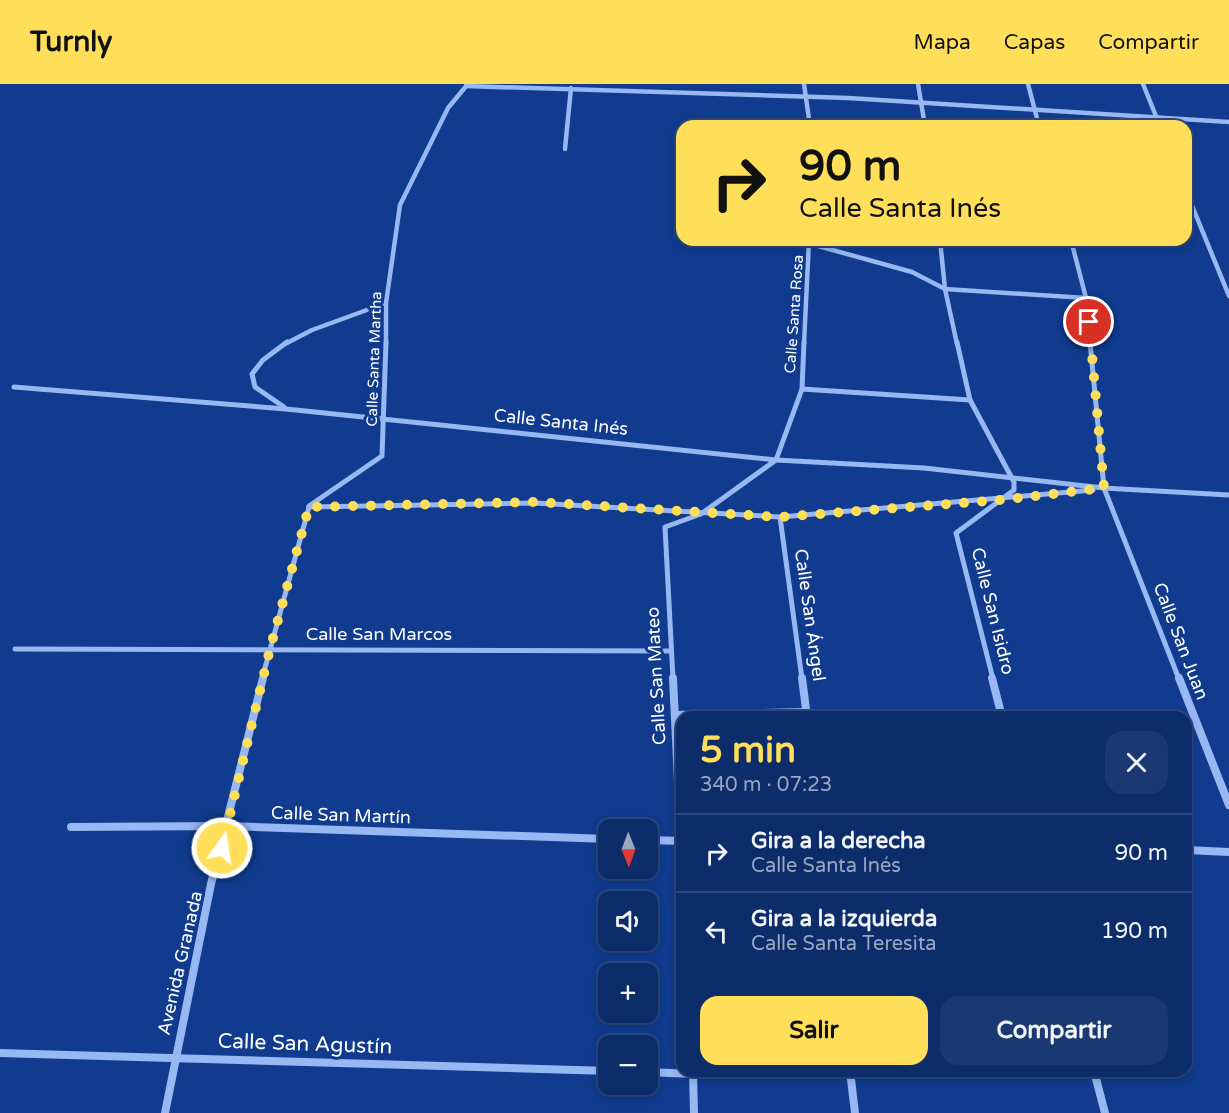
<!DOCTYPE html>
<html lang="es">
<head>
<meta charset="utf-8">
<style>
  body { margin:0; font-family:"Varela Round",sans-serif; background:#1a3872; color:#f1f3f6; height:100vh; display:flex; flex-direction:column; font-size:22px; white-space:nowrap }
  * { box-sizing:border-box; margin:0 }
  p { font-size:20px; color:#9aa7c1 }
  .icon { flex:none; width:33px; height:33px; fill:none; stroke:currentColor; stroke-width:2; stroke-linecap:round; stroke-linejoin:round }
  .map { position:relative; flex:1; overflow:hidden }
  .details { position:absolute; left:676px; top:627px; width:516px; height:366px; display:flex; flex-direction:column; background:#0c2c6a; border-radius:18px; box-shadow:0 3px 9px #0003,0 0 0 2px #2c487e }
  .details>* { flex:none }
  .banner { position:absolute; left:676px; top:36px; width:516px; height:126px; border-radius:18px; box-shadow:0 3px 9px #0003,0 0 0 2px #2c487e; background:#ffdf59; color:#111; overflow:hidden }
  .needle { width:39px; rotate:179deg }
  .tools { position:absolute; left:598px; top:735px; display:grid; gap:12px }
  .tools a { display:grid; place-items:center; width:60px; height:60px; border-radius:12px; background:#0c2c6a; box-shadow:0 3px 9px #0003,0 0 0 2px #2c487e; font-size:30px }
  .pin { position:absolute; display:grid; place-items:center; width:51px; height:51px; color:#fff; margin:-26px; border:3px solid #fff; border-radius:50%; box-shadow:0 2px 6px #0007 }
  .me { position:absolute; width:66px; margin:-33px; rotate:13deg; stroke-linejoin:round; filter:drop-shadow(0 0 4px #0008) }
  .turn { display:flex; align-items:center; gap:21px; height:126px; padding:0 24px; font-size:27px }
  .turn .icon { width:78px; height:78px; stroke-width:2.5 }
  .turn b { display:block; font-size:42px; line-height:51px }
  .round { display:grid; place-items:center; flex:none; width:63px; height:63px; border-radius:18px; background:#1a3872 }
  .headline { display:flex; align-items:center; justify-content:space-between; height:102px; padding:0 24px }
  h1 { font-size:36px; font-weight:800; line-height:45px; color:#ffdf59 }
  .cta { display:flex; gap:12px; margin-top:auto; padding:12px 24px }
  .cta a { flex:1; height:69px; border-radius:18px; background:#ffdf59; color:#111; font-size:24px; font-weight:800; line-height:69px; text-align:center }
  .cta a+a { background:#1a3872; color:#f1f3f6 }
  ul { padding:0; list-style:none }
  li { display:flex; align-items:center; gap:18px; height:78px; padding:0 24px; border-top:2px solid #2c487e }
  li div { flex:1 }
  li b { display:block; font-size:22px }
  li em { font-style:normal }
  header { display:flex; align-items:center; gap:36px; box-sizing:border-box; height:84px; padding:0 30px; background:#ffdf59; color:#111 }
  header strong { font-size:28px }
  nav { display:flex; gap:33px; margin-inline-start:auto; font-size:21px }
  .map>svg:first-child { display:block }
</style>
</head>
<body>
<header>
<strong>Turnly</strong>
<nav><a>Mapa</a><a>Capas</a><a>Compartir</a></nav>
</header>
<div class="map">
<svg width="1229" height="1029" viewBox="0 0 1229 1029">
  <rect width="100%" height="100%" fill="#103b8e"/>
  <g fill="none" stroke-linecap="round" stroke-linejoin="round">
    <g stroke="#98b8f3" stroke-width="4.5">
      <polyline points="804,0 810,42"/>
      <polyline points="918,0 925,42"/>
      <polyline points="1028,0 1039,42"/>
      <polyline points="1143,0 1160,42"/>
      <polyline points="466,2 848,14 1229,38"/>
      <polyline points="565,65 571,4"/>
      <polyline points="1186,107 1229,212"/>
      <polyline points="940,156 945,205 957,260"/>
      <polyline points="1071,156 1086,214 1090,260"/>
      <polyline points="811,160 912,188 945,205 1086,214"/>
      <polyline points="285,260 312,246 386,219"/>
      <polyline points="386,260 386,219 400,121 448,24 467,1"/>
      <polyline points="804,260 809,156"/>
    </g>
    <g stroke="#98b8f3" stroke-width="5">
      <polyline points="957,258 970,316 1014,398 1014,406 956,449 993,595"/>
      <polyline points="1090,258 1104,404 1179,595"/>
      <polyline points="14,303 286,325 776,376 924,384 1104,404"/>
      <polyline points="802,305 970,316"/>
      <polyline points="284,323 255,303 252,290 263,276 287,258"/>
      <polyline points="1103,404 1229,411"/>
      <polyline points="309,422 382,372 386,258"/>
      <polyline points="309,423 535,419 780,433 1093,406"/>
      <polyline points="780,433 802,595"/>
      <polyline points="15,565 671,567"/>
      <polyline points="262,595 309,423"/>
      <polyline points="673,595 665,443 701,430 776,376 802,305 804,258"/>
    </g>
    <g stroke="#98b8f3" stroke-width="8">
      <polyline points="673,594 682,778"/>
      <polyline points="802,594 807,633"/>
      <polyline points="992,594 1002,633"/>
      <polyline points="1179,594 1229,721"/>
      <polyline points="675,631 806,628"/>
      <polyline points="71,743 227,742 609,755"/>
      <polyline points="648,756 682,757"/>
      <polyline points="1186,766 1229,768"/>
      <polyline points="0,969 609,987"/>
      <polyline points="850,987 855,1029"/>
      <polyline points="1094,987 1105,1029"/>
      <polyline points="648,988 693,990"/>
      <polyline points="693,988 694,1029"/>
      <polyline points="165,1029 211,800 263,594"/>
    </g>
  </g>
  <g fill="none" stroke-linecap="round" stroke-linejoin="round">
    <polyline stroke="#ffdf59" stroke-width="10" stroke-dasharray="0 18" points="222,764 270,565 309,423 535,418 780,433 1001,416 1104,404 1089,238"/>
  </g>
  <g text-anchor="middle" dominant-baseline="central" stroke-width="6" stroke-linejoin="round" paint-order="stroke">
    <g font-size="15" fill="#fff" stroke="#103b8e">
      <text transform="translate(794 230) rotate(-86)">Calle Santa Rosa</text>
      <text transform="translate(374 275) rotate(-88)">Calle Santa Martha</text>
    </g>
    <g font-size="18" fill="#fff" stroke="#103b8e">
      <text transform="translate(561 338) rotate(6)">Calle Santa Inés</text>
      <text transform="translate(993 527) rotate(76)">Calle San Isidro</text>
      <text transform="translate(810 531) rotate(82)">Calle San Ángel</text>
      <text x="379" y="550">Calle San Marcos</text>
      <text transform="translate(1181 557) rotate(69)">Calle San Juan</text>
      <text transform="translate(656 592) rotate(-93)">Calle San Mateo</text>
      <text transform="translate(341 731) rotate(2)">Calle San Martín</text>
      <text transform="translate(180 879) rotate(-77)">Avenida Granada</text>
    </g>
    <g font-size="21" fill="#fff" stroke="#103b8e">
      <text transform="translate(305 960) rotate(2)">Calle San Agustín</text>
    </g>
  </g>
</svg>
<div class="tools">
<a><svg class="needle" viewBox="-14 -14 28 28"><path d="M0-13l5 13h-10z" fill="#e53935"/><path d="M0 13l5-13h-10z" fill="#9aa7c1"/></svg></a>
<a><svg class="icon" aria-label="sound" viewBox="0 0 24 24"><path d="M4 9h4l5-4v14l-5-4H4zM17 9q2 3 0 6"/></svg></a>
<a>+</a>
<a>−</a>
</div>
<div class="pin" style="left:1089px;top:238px;background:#d93025"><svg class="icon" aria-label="arrive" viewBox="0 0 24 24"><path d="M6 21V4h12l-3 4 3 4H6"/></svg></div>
<svg class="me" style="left:222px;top:764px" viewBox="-20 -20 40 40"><circle r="17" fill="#ffdf59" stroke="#fff" stroke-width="3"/><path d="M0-11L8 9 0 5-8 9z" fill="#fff"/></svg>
<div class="banner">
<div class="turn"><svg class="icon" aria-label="right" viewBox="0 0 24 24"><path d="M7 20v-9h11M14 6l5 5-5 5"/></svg><div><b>90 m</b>Calle Santa Inés</div></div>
</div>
<section class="details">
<div class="headline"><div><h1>5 min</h1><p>340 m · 07:23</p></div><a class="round"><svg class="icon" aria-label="close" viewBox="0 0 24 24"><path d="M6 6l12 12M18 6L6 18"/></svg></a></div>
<ul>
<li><svg class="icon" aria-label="right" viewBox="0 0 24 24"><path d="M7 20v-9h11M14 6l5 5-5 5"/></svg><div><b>Gira a la derecha</b><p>Calle Santa Inés</p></div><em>90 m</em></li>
<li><svg class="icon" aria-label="left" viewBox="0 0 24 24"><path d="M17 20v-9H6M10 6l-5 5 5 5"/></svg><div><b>Gira a la izquierda</b><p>Calle Santa Teresita</p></div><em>190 m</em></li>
</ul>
<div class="cta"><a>Salir</a><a>Compartir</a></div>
</section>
</div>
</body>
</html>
